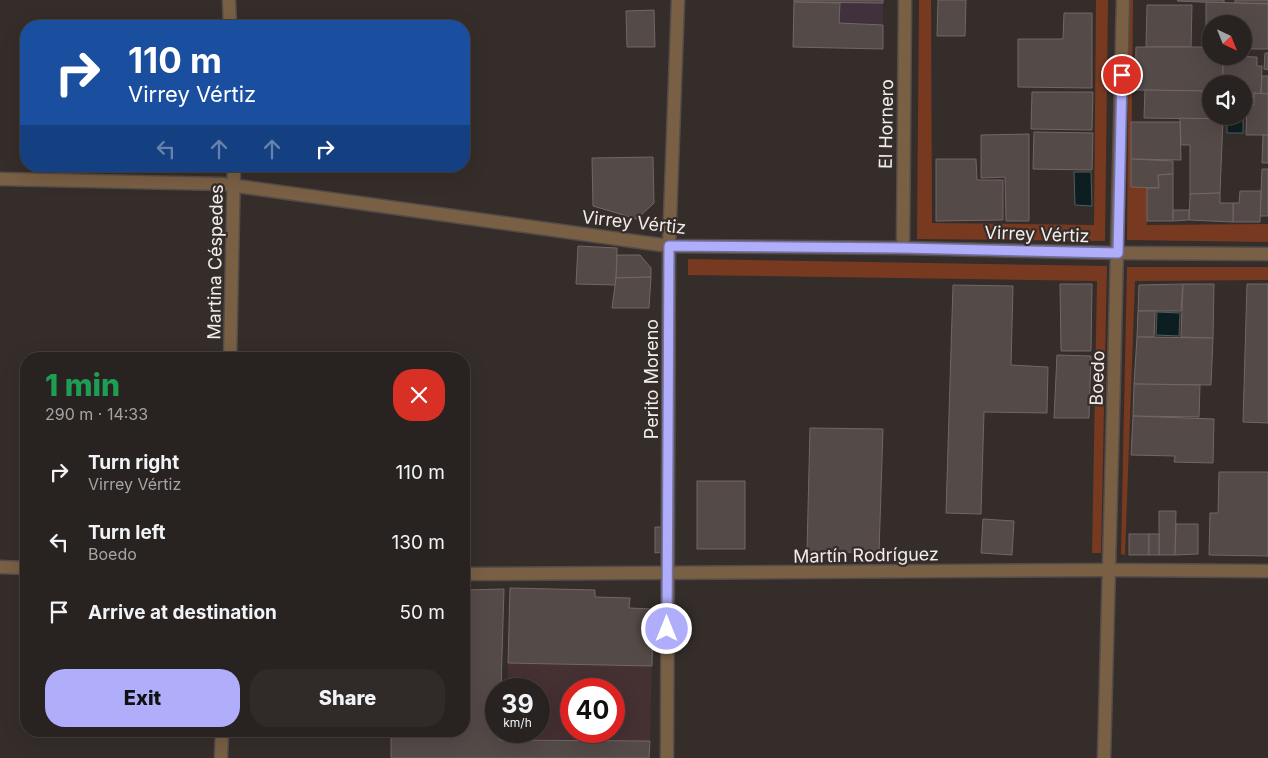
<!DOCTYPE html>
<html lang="en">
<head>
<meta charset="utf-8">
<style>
  body { margin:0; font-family:Inter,sans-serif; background:#302a29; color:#f1f3f6; height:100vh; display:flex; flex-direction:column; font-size:19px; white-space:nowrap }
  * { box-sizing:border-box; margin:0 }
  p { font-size:16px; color:#a5a4a5 }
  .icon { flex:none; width:28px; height:28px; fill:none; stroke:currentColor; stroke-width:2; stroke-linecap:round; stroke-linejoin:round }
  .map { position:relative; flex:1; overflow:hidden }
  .side { position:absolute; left:20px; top:352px; width:450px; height:385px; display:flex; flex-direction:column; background:#282220; border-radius:20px; box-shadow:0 5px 20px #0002,0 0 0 1px #443f3e }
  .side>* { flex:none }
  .top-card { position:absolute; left:20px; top:20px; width:450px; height:152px; border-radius:20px; box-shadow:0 5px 20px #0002,0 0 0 1px #443f3e; background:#1a4fa0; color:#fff; overflow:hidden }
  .needle { width:32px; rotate:137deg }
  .fabs { position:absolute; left:1202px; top:15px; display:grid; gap:10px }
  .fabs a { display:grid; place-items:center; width:50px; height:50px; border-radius:50%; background:#282220; box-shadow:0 5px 20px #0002,0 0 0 1px #443f3e; font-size:25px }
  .speed { position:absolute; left:485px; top:678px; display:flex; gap:10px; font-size:25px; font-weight:700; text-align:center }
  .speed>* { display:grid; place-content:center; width:65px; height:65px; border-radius:50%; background:#282220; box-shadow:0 5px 20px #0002,0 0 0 1px #443f3e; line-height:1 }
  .speed small { font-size:12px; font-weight:400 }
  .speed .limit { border:8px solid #d22; background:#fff; color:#111 }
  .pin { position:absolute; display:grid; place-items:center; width:42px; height:42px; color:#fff; margin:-21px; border:2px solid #fff; border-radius:50%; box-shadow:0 1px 5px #0007 }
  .me { position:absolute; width:55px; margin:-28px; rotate:0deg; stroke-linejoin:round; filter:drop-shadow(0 0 4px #0008) }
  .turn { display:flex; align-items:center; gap:18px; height:105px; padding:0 25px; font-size:22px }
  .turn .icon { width:65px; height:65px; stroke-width:2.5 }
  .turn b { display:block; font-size:35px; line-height:42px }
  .lanes { display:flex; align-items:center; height:48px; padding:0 25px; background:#0003; justify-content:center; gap:25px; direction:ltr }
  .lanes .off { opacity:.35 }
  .round { display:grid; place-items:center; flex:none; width:52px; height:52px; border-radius:20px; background:#302a29 }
  .head { display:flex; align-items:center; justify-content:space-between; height:85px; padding:0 25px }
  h1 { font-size:30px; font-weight:800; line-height:38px; color:#1e9e55 }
  .cta { display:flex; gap:10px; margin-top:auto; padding:10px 25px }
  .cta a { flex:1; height:58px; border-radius:20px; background:#b0aefa; color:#111; font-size:20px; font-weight:800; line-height:58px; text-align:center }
  .cta a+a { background:#302a29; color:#f1f3f6 }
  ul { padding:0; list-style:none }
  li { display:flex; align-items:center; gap:15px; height:70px; padding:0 25px }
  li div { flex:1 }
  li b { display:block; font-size:19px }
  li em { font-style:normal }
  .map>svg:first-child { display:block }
</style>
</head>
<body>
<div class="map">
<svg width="1268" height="758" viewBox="0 0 1268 758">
  <rect width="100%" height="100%" fill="#352d2a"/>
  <path fill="#453032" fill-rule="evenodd" d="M508 663 652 666 650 741 507 739V731H539V689H508ZM571 689H614V731H571Z"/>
  <polygon fill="#40313d" points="840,3 883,3 883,25 839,23"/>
  <g fill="#783921">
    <polygon points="919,0 931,0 932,223 1094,225 1096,0 1108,0 1105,241 917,239"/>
    <polygon points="1129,0 1133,0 1131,187 1147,188 1147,225 1268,224 1268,242 1127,240"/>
    <polygon points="688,259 1107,266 1101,553 1092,553 1097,281 688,275"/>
    <polygon points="1127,267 1268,267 1268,280 1135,281 1125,555 1121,554"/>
  </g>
  <g fill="#0d1e21" stroke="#525c5d">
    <rect x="1227" y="116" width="16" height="17"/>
    <polygon points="1074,172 1091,172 1092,206 1075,205"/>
    <polygon points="1157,312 1180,313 1179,336 1156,335"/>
  </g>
  <g fill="#544a48" stroke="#726766">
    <polygon points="794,0 883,0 883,3 794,2"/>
    <polygon points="938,0 966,0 965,36 937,36"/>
    <polygon points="1178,0 1224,0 1224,3 1177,1"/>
    <polygon points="1235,0 1268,0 1268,4 1235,3"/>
    <polygon points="794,2 840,3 839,23 883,25 883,49 793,47"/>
    <polygon points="1206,2 1268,4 1268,49 1244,49 1244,24 1211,24 1211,37 1206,37"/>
    <polygon points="1147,5 1192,5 1191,47 1146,47"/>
    <polygon points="654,10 655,47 627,47 626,11"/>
    <polygon points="1064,13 1092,13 1092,88 1018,87 1018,39 1063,39"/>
    <polygon points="1136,47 1211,47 1211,56 1223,56 1223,84 1211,84 1211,91 1135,90"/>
    <polygon points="1265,53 1268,53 1268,70 1264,69"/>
    <polygon points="1223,56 1257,57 1257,66 1262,66 1261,94 1254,93 1254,97 1244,97 1244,84 1223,84"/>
    <polygon points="1262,76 1268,76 1268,94 1261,94"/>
    <polygon points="1145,90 1211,91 1211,116 1216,116 1216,119 1144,118"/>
    <polygon points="1032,92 1093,92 1092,130 1031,129"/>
    <polygon points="1254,93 1268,94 1268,135 1246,135 1247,105 1254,105"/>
    <polygon points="1180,118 1223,119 1220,193 1190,194 1190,145 1181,145"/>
    <polygon points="1131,122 1180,122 1181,160 1131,159"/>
    <polygon points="1034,132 1093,133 1092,170 1033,169"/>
    <polygon points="1029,134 1029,221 1006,221 1005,177 981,178 981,135"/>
    <polygon points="1263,135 1268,135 1268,163 1262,163"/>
    <polygon points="653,157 654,203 637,219 593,206 592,158"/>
    <polygon points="936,159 976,159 977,180 1003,180 1003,220 936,221"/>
    <polygon points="1131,159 1173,161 1173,174 1158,175 1159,188 1131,187"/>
    <polygon points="1262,169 1268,169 1268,216 1260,216"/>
    <polygon points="1173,174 1173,221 1147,221 1147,188 1159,188 1158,175"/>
    <polygon points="1240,191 1261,191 1260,222 1233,222 1233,203 1239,203"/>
    <polygon points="1220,193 1220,203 1233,203 1233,222 1189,220 1190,194"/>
    <polygon points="1173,210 1189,210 1189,220 1173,221"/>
    <polygon points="578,246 617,248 616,285 576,284"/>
    <polygon points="617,255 640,255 651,268 651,277 616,278"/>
    <polygon points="651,277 649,308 612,308 616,278"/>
    <polygon points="1060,284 1092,284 1091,351 1061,351"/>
    <polygon points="1183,284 1181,311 1138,311 1139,285"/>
    <polygon points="1183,284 1214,284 1213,338 1181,337"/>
    <polygon points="1247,284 1268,284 1268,423 1243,422"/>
    <polygon points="953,285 1013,286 1011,365 1048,367 1047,413 984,412 981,514 946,513"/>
    <polygon points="1138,311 1155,311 1154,337 1137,337"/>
    <polygon points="1137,337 1213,338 1211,385 1134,384"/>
    <polygon points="1057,355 1091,356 1089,418 1054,418"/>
    <polygon points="1134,384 1200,385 1199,417 1133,416"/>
    <polygon points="1133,416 1214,419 1213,463 1174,462 1175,456 1131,455"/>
    <polygon points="810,428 883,429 879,553 807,551"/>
    <polygon points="1219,472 1268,472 1268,556 1209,555 1210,513 1218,513"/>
    <rect x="697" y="481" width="48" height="68"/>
    <polygon points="1159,511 1176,511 1175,555 1159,555"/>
    <polygon points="983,519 1014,521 1012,555 981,553"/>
    <polygon points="1176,524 1198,524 1198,554 1175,555"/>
    <polygon points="655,527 663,527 663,552 655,553"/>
    <rect x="1129" y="534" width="20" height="21"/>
    <rect x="1149" y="534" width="10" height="21"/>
    <polygon points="510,588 595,590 595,597 630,598 629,608 653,609 652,666 508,663"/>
    <polygon points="504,589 501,689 496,689 496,731 500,731 499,740 650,741 649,758 391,758 391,731 464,731 464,590"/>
  </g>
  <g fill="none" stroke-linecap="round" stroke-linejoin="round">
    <g stroke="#534c49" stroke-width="15">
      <g id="minor">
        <polyline points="229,0 230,26"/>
        <polyline points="0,179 223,184 669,246 903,248 1118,253 1268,254"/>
        <polyline points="903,248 905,0"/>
        <polyline points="230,359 234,166"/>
        <polyline points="0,567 26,568"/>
        <polyline points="464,574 1108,570 1268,571"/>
        <polyline points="221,758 222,731"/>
        <polyline points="667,758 669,246 678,0"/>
        <path d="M1104 758C1109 505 1119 253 1123 0"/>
      </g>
    </g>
    <use href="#minor" stroke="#795f44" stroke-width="12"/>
  </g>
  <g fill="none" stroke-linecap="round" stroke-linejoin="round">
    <g stroke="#7271a2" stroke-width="12">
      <polyline id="route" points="667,629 669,246 903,248 1118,253 1122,75"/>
    </g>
    <use href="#route" stroke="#b0aefa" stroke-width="9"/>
  </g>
  <g text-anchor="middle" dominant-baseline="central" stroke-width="4.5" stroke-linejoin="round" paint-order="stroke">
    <g font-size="18" fill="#f2ecea" stroke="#352d2a">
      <text transform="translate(886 124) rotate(-89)">El Hornero</text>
      <text transform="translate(634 222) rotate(6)">Virrey Vértiz</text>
      <text transform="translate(1037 234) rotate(2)">Virrey Vértiz</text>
      <text transform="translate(215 262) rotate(-89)">Martina Céspedes</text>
      <text transform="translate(1097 378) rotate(-88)">Boedo</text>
      <text transform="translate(651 379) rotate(-90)">Perito Moreno</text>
      <text transform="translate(866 555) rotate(-1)">Martín Rodríguez</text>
    </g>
  </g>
</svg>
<div class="fabs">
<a><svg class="needle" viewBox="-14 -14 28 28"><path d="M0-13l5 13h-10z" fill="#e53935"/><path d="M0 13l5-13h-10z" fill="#a5a4a5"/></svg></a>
<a><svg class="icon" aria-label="sound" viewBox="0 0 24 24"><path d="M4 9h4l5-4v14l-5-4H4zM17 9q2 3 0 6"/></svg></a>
</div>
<div class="speed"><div>39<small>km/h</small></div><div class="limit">40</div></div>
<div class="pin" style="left:1122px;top:75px;background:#d93025"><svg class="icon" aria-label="arrive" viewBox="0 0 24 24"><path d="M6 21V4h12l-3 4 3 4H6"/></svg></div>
<svg class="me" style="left:667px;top:629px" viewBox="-20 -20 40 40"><circle r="17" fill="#b0aefa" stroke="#fff" stroke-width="3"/><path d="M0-11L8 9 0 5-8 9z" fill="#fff"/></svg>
<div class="top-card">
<div class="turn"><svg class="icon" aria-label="right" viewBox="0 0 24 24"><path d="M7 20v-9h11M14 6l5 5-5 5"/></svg><div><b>110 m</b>Virrey Vértiz</div></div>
<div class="lanes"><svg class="icon off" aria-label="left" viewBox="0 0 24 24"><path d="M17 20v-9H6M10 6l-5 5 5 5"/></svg><svg class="icon off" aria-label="ahead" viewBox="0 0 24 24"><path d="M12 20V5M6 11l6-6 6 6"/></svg><svg class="icon off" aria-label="ahead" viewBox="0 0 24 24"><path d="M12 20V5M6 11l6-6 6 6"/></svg><svg class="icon" aria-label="right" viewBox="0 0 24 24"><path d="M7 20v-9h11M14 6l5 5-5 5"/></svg></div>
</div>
<section class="side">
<div class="head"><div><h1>1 min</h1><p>290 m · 14:33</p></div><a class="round" style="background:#d93025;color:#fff"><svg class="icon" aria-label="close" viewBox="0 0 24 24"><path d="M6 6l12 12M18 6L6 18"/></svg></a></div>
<ul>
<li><svg class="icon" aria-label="right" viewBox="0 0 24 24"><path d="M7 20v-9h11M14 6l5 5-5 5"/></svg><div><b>Turn right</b><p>Virrey Vértiz</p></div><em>110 m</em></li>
<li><svg class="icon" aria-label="left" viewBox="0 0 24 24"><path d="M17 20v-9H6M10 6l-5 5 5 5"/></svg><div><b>Turn left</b><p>Boedo</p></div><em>130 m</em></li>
<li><svg class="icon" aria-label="arrive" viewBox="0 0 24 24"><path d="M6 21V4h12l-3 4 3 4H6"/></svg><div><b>Arrive at destination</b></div><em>50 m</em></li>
</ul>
<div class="cta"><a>Exit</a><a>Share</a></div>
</section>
</div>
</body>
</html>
